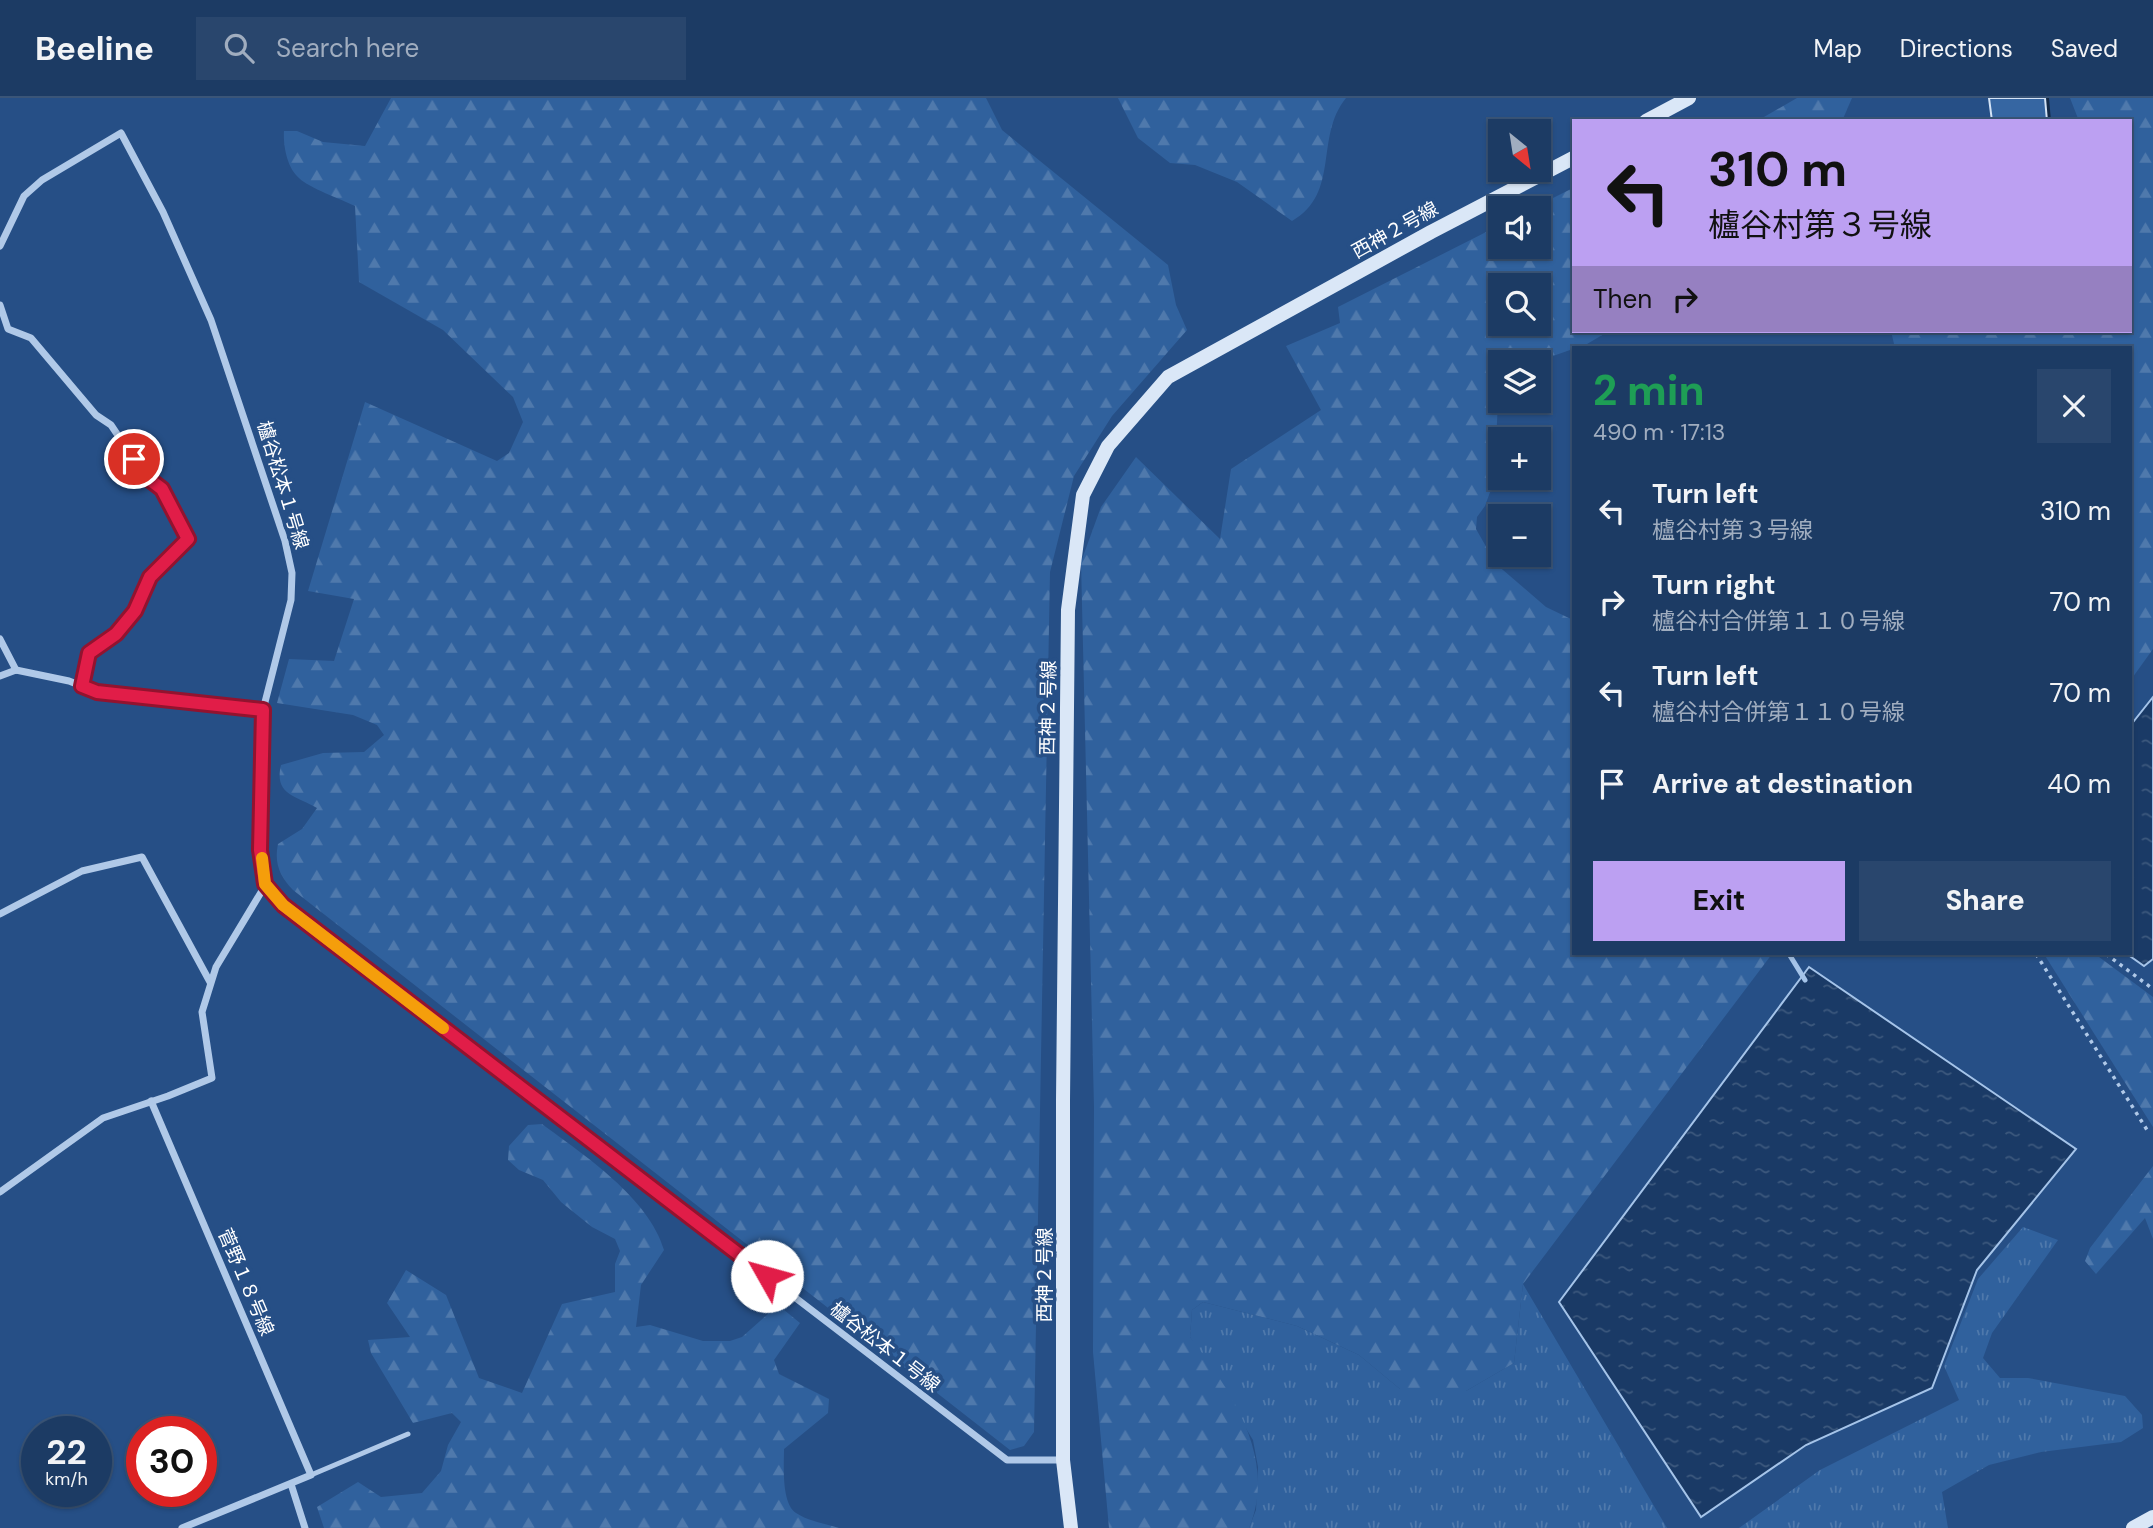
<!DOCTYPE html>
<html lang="en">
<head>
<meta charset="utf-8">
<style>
  body { margin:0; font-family:"DM Sans","Noto Sans JP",sans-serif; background:#29466d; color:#f1f3f6; height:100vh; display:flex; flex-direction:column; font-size:26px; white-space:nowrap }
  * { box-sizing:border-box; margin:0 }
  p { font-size:23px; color:#a0adbf }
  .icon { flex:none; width:38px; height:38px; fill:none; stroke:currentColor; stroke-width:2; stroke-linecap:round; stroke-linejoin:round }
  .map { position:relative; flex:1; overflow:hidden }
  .sheet { position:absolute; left:1572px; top:248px; width:560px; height:609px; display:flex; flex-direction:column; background:#1c3b64; border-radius:0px; box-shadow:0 2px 5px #0004,0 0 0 2px #3a5578 }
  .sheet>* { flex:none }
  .hud { position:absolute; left:1572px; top:21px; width:560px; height:214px; border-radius:0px; box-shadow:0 2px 5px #0004,0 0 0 2px #3a5578; background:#bca0f2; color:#111; overflow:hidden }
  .needle { width:46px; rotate:150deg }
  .buttons { position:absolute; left:1488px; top:21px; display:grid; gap:14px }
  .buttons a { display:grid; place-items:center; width:63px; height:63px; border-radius:0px; background:#1c3b64; box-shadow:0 2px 5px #0004,0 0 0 2px #3a5578; font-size:35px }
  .speed { position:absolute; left:21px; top:1318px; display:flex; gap:14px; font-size:35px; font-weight:700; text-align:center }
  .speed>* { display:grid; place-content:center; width:91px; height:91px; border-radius:50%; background:#1c3b64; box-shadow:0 2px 5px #0004,0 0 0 2px #3a5578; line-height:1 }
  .speed small { font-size:18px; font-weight:400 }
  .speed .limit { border:10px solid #d22; background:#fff; color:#111 }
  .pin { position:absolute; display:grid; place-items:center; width:60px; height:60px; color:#fff; margin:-30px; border:4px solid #fff; border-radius:50%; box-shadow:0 2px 7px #0007 }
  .me { position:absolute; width:77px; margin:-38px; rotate:308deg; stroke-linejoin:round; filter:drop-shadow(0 0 5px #0008) }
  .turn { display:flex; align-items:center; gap:24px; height:147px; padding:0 21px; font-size:32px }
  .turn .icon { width:91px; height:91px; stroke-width:2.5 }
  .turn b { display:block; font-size:49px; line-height:60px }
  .then { display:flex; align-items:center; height:66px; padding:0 21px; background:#0003; gap:14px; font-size:26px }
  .round { display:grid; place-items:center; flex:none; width:74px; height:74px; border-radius:0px; background:#29466d }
  .headline { display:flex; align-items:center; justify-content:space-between; height:119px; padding:0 21px }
  h1 { font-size:42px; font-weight:800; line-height:52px; color:#1e9e55 }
  .action { display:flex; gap:14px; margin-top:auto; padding:14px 21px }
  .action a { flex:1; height:80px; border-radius:0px; background:#bca0f2; color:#111; font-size:28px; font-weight:800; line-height:80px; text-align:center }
  .action a+a { background:#29466d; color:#f1f3f6 }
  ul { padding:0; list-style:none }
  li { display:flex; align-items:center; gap:21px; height:91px; padding:0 21px }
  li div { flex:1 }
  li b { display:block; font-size:26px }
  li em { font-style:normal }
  header { display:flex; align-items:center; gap:42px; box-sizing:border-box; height:98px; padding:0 35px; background:#1c3b64; border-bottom:2px solid #3a5578 }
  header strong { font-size:33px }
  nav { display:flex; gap:38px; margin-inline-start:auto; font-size:24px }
  .search { width:490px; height:63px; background:#29466d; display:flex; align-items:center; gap:18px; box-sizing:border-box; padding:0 24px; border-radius:0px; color:#a0adbf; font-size:26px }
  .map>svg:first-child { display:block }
</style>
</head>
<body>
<header>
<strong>Beeline</strong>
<div class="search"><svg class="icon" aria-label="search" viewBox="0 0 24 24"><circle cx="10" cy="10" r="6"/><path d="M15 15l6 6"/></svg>Search here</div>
<nav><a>Map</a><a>Directions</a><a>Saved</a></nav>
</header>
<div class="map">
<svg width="2153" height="1430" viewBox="0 0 2153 1430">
  <defs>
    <pattern id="grass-tufts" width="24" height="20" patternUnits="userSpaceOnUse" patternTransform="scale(1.75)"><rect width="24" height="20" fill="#30619d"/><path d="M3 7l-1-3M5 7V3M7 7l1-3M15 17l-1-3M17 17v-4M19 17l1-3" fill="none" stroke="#4f79ac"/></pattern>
    <pattern id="forest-firs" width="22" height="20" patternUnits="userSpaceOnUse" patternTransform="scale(1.75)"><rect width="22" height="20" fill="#30619d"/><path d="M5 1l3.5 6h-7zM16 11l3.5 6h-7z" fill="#4f79ac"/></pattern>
    <pattern id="water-ripples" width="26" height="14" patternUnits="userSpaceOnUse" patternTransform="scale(1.75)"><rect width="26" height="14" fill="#1a3a66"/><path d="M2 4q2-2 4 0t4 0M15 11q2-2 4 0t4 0" fill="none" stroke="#3c587d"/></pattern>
  </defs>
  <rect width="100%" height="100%" fill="#264f86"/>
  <g fill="url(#grass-tufts)">
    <polygon points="2023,1129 2058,1142 1992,1235 1983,1260 2000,1280 2028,1280 2125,1298 2142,1317 2143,1330 2121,1344 2041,1354 1989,1367 1942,1394 1948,1430 1739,1430 1820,1372 1959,1302 1944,1268 1978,1181"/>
    <polygon points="1523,1186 1667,1430 1249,1430 1256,1412 1258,1369 1253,1342 1190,1239 1192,1212 1203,1204 1297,1228 1359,1257 1400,1291 1466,1293 1514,1265"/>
  </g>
  <g fill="url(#forest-firs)" fill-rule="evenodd">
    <path d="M391 0H986L1002 32 1168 167 1176 207 1187 232 1112 318 1074 378 1050 474 1034 1334 1024 1348 1010 1352 293 792C280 778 274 766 278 746L302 731 317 710C295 697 274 697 281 667L323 655 364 654 384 637 377 627 353 617 277 605 289 561 334 563 354 501 308 493 365 304 497 363 509 355 523 324 513 299 443 232 359 184 355 108C341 101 309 90 299 80 287 70 283 47 284 33H297L323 44 365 48Z"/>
    <path d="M1118 0H1346C1314 39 1341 95 1292 123L1237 84 1195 67 1170 65 1138 40Z"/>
    <polygon points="1797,0 1852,0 1842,23 1757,23"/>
    <polygon points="2070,0 2153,0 2153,551 2130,583 2130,250 1895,250 1891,233 2130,233 2130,23 2079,23"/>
    <path d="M1573 90V233H1609L1587 246 1536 264H1500L1494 383 1485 408 1477 419 1476 431 1496 466 1546 509 1573 522V856H1772L1523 1186 1514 1265 1466 1293 1413 1297 1400 1291 1359 1257 1297 1228 1203 1204 1192 1212 1190 1239C1231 1293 1278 1360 1249 1430H1109L1093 1254 1094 1009 1081 464 1101 409 1136 359 1220 441 1231 371 1321 312 1286 248 1340 225 1338 209 1500 127V149H1538V110H1533ZM1500 187H1538V226H1500Z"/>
    <polygon points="2044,856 2095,856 2153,899 2153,1029"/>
    <path d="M542 1026C584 1057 649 1100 664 1152L641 1187 636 1229 650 1227 703 1243H730L742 1239 778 1207 800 1225 774 1262 779 1276 829 1301 828 1315 784 1351C784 1367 781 1405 796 1415 808 1423 826 1426 839 1430H324L317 1409 358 1384 381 1399 422 1395 441 1373 448 1347 461 1324 452 1315 413 1325 371 1255 368 1242 410 1239 387 1205 406 1172 446 1197 479 1280 522 1295 562 1206 615 1194V1166L620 1153 615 1141 592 1129 561 1104 543 1082 519 1072 508 1062 509 1048 528 1027Z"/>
    <polygon points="2153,1068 2153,1141 2145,1120 2096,1176 2085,1163 2090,1150"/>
  </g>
  <g fill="url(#water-ripples)" stroke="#a5c4e9" stroke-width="2">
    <polygon points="2153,599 2153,861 2144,868 2127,856 2130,856 2130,628"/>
    <polygon points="1809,869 2076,1051 1977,1172 1932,1290 1806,1347 1701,1419 1559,1204"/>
  </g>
  <polygon fill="#0007" points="1991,0 2049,0 2051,23 1994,23"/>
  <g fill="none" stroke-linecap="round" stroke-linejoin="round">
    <polyline stroke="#a5c4e9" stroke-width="5" points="1789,856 1805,882"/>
  </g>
  <polygon fill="#3666a2" stroke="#d4e3f6" stroke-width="2" points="1989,0 2045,0 2047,23 1992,23"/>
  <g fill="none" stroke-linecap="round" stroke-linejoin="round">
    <g stroke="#b0c9e8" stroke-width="3.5" stroke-dasharray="3.5 5" stroke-linecap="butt">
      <polyline points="2036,856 2149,1035"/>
      <polyline points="2106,856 2153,891"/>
    </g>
    <polyline stroke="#b0c9e8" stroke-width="5" points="311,1377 408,1336"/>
    <g stroke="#b0c9e8" stroke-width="7">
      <polyline points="0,148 24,98 42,82 121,35 163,114 211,222 285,443 292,475 291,502 263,612 260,752 266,786 283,807 1007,1362 1063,1362"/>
      <polyline points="0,207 8,231 31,240 96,317 111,327 145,378 162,391 188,441 150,479 135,513 116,536 89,555 82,588"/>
      <polyline points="0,541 16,572"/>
      <polyline points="16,572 69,583 97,594 263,612"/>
      <polyline points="0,578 16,572"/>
      <polyline points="0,816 82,773 142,759 210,884"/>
      <polyline points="151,1003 311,1377 182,1430"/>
      <polyline points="0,1094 103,1020 168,998 212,980 202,914 216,869 266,786"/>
      <polyline points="291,1386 305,1430"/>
    </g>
    <g stroke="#dae7f7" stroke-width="14">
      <polyline points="1646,23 1689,0"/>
      <polyline points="1071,1430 1063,1362 1063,1002 1068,512 1083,397 1108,348 1168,279 1431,134 1573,60"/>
      <polyline points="2133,1430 2153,1419"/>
    </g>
  </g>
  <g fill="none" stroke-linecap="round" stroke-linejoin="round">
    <g stroke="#92132f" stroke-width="18">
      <polyline id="route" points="134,361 145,378 162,391 188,441 150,479 135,513 116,536 89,555 82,588 97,594 263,612 260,752 265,786 283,807 767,1178"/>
    </g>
    <use href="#route" stroke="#e11d48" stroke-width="12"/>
    <polyline stroke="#f59e0b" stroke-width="12" points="262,760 265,786 283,807 443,930"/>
  </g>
  <g text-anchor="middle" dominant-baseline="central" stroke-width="7" stroke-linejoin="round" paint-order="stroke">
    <g font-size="19" fill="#fff" stroke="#264f86">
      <text transform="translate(1395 132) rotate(-29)">西神２号線</text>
      <text transform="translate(283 387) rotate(73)">櫨谷松本１号線</text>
      <text transform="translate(1048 610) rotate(-89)">西神２号線</text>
      <text transform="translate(1044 1177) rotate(-90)">西神２号線</text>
      <text transform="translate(246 1184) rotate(67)">菅野１８号線</text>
      <text transform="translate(885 1249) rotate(38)">櫨谷松本１号線</text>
    </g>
  </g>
</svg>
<div class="buttons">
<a><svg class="needle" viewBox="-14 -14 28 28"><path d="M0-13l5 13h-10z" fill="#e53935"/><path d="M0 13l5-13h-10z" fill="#a0adbf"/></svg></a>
<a><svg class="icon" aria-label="sound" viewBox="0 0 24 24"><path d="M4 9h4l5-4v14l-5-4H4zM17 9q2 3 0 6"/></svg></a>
<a><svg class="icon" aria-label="search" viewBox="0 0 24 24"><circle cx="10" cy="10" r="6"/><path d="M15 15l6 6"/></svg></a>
<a><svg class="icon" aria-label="layers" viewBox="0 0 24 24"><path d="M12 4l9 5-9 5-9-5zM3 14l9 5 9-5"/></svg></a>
<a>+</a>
<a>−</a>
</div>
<div class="speed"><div>22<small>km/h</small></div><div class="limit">30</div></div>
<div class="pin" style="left:134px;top:361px;background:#d93025"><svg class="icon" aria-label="arrive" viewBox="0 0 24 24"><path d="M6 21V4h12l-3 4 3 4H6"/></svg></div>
<svg class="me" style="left:767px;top:1178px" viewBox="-20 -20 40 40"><circle r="19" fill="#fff"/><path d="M0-13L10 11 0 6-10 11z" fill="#e11d48"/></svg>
<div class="hud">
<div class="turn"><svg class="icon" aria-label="left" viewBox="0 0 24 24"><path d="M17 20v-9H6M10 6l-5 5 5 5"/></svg><div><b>310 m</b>櫨谷村第３号線</div></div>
<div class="then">Then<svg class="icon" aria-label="right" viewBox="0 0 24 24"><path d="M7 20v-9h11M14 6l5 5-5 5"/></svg></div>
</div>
<section class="sheet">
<div class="headline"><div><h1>2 min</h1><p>490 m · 17:13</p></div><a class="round"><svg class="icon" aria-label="close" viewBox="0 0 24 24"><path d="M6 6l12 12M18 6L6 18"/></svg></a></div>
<ul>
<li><svg class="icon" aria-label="left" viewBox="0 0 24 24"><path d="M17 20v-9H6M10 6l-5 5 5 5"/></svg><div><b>Turn left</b><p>櫨谷村第３号線</p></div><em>310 m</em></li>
<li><svg class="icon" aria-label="right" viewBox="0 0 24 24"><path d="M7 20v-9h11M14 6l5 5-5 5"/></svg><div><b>Turn right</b><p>櫨谷村合併第１１０号線</p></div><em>70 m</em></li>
<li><svg class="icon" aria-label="left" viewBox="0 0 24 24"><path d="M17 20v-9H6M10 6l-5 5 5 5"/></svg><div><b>Turn left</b><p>櫨谷村合併第１１０号線</p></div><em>70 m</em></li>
<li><svg class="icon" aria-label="arrive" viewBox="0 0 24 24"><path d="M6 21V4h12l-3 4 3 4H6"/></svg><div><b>Arrive at destination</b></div><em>40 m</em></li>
</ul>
<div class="action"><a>Exit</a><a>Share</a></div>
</section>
</div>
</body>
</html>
